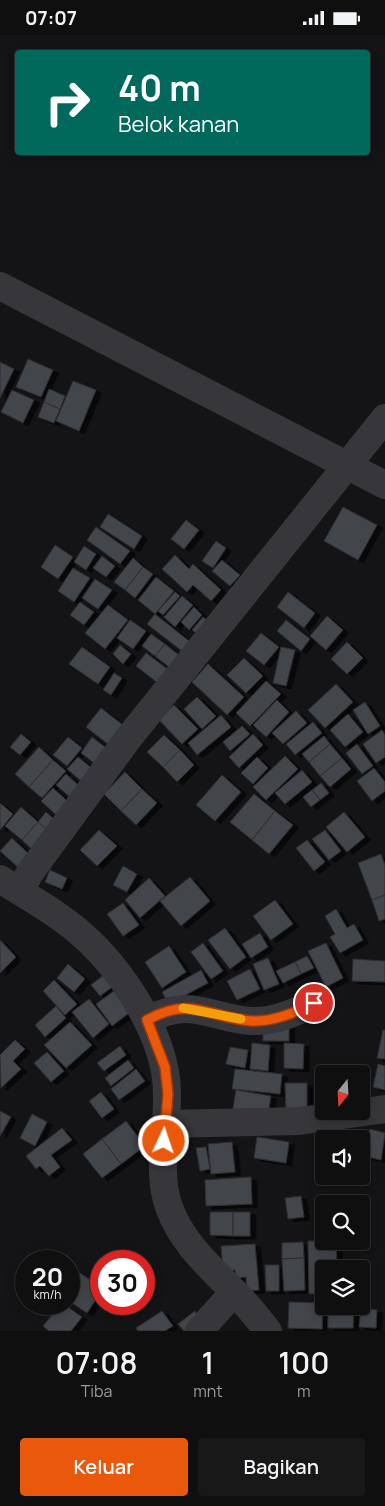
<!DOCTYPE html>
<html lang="id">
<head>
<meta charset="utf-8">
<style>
  body { margin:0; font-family:Manrope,sans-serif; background:#181819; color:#f1f3f6; height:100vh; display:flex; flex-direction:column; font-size:19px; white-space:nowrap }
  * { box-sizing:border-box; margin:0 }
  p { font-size:16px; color:#9b9c9f }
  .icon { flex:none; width:28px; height:28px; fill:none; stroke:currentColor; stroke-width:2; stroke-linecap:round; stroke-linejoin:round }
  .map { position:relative; height:1296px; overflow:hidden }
  .panel { display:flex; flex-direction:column; background:#0f0f10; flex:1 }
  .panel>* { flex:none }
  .guide { position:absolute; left:15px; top:15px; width:355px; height:105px; border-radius:5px; box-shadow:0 2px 12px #0003,0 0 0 1px #2f2f30; background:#00695c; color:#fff; overflow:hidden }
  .needle { width:32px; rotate:198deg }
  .tools { position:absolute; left:315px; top:1030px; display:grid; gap:10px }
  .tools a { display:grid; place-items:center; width:55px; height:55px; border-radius:5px; background:#0f0f10; box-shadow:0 2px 12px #0003,0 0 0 1px #2f2f30; font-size:25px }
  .speed { position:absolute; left:15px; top:1215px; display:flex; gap:10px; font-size:25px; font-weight:700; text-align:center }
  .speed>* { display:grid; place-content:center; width:65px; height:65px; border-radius:50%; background:#0f0f10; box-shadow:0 2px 12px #0003,0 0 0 1px #2f2f30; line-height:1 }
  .speed small { font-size:12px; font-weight:400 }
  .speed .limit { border:8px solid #d22; background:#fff; color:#111 }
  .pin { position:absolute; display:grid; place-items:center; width:42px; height:42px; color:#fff; margin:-21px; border:2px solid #fff; border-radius:50%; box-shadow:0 1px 5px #0007 }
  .me { position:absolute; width:55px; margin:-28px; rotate:3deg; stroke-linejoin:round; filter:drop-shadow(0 0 4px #0008) }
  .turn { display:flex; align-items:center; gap:18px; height:105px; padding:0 20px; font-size:22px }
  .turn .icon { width:65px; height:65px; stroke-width:2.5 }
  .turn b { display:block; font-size:35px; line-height:42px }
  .eta { display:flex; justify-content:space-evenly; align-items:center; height:85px; text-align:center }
  .eta b { font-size:30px; font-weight:600; line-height:35px }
  .action { display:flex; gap:10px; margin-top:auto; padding:10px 20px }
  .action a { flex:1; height:58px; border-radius:5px; background:#ea580c; color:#fff; font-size:20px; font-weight:600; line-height:58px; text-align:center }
  .action a+a { background:#181819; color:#f1f3f6 }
  .status { display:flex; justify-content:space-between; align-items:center; height:35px; padding:0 25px; background:#0f0f10; direction:ltr }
  .status svg { height:14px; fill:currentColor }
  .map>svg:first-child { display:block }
</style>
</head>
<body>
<div class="status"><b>07:07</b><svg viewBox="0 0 49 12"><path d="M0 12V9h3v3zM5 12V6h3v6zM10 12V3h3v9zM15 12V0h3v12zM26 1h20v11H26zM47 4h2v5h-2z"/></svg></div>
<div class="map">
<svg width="385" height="1296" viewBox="0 0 385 1296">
  <defs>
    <filter id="shadow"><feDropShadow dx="5.5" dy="3" stdDeviation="0" flood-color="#0009"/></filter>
  </defs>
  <rect width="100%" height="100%" fill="#141416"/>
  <g fill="#434449" stroke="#2e2e32" filter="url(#shadow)">
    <polygon points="28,324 53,335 41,362 16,352"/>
    <polygon points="0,327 14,334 0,363"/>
    <polygon points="73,346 96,355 79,396 56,386"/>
    <polygon points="49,354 65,361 60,374 44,367"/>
    <polygon points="12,355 34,365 23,388 1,377"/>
    <polygon points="44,367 60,374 54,388 38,382"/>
    <polygon points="343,472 377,490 358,525 324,506"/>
    <polygon points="108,479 142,501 134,514 100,492"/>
    <polygon points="186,485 199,495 184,514 171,504"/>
    <polygon points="96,492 130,516 120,529 87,505"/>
    <polygon points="216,506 226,513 213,533 202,526"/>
    <polygon points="55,510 73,522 58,544 41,532"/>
    <polygon points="84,511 96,519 86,535 74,527"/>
    <polygon points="175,520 189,534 193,529 221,555 211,566 193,550 187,557 162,534"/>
    <polygon points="102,521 115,531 106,542 93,533"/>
    <polygon points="133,523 143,532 125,555 114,547"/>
    <polygon points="222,525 240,540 230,551 212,536"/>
    <polygon points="143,532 153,539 135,563 125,555"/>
    <polygon points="73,533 90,543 74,567 58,556"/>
    <polygon points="156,542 174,556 155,579 138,565"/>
    <polygon points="95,544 112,555 98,574 82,563"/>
    <polygon points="175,557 180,561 163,580 158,576"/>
    <polygon points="288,557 315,578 304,593 277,572"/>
    <polygon points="182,561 193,570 175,592 164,582"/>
    <polygon points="80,567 94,577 84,590 70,580"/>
    <polygon points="108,570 128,585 105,614 85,598"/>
    <polygon points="194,572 202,580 189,595 181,587"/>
    <polygon points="155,579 199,614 191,623 147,589"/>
    <polygon points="327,581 343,595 326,615 310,601"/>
    <polygon points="203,582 217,593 206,606 192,595"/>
    <polygon points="130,585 146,596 133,614 117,603"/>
    <polygon points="286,585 310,604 301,616 277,596"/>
    <polygon points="261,598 279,612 264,630 246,616"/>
    <polygon points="151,599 165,609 155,621 142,611"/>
    <polygon points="347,607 363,623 347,639 331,624"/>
    <polygon points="165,609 184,624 174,636 155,621"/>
    <polygon points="120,610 131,619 123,629 113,619"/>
    <polygon points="82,612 110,632 98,649 69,629"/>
    <polygon points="281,612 295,615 286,651 273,648"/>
    <polygon points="146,618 173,638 163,652 136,631"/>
    <polygon points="244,623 263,641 246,658 227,640"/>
    <polygon points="208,629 244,662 227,680 192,647"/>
    <polygon points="114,638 122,643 111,660 103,655"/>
    <polygon points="266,646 281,659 250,691 236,678"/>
    <polygon points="336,649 353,667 325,693 308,675"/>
    <polygon points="197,662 216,681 202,694 184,674"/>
    <polygon points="277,665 289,677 266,702 253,690"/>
    <polygon points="365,667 380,691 368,699 353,675"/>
    <polygon points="174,670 198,694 182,709 159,685"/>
    <polygon points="101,673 128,694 113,713 86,692"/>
    <polygon points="296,676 307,688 283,709 272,698"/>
    <polygon points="348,679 363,697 345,712 330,695"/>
    <polygon points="221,680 231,692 197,720 188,708"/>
    <polygon points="313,687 322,698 295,720 286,709"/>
    <polygon points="242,691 250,699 230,716 223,707"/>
    <polygon points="382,695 385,700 385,722 376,728 363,709"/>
    <polygon points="21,699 31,707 20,720 10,712"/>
    <polygon points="253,699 263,710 239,733 229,722"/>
    <polygon points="164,700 180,715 163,732 147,717"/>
    <polygon points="324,701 330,709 309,727 302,719"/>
    <polygon points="68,702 82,713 67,731 53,720"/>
    <polygon points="92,702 114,719 102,734 81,718"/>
    <polygon points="330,709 342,723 320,741 309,727"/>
    <polygon points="357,709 373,731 362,739 346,718"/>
    <polygon points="39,712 53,725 29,752 15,739"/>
    <polygon points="180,715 194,730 177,747 163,732"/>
    <polygon points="285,721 298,734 266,765 253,752"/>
    <polygon points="78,722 99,739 88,752 67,734"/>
    <polygon points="257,722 268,733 253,749 241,738"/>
    <polygon points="342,723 351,734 330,752 320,741"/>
    <polygon points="53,725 66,736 42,763 29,752"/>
    <polygon points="374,733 385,747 385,756 372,766 357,746"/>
    <polygon points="302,735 312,747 285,769 275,758"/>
    <polygon points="125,737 142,754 121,776 104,759"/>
    <polygon points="66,739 87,758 78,769 56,750"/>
    <polygon points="222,740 241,757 215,786 196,770"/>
    <polygon points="321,748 329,758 320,765 312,755"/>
    <polygon points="53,753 76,774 64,787 41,766"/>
    <polygon points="142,754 157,768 136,790 121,776"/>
    <polygon points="312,755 320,765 311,772 303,762"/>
    <polygon points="254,759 275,776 252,805 230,787"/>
    <polygon points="0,768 13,779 0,795"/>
    <polygon points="21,772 38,787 22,805 5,791"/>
    <polygon points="275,776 293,790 269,819 252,805"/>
    <polygon points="46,777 62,791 54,800 38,787"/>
    <polygon points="344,777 365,802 347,817 326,792"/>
    <polygon points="38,787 54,800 37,819 22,805"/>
    <polygon points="99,795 117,811 97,831 80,815"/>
    <polygon points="325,795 341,816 329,825 312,804"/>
    <polygon points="12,803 32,822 21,835 0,816"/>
    <polygon points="307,805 325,827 314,836 296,813"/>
    <polygon points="381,819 385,830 385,860 372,865 358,828"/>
    <polygon points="123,831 137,839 127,857 113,850"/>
    <polygon points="50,835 67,843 62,854 45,847"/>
    <polygon points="190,842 210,866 181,891 160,866"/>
    <polygon points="149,843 165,861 140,883 125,865"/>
    <polygon points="385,860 385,884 379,886 372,865"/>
    <polygon points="275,865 293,889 271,905 253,881"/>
    <polygon points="123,868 139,890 123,901 107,879"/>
    <polygon points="336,874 347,893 354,889 363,905 340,918 330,902 335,899 325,881"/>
    <polygon points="225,893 246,922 230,934 208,905"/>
    <polygon points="260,898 268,912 251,923 242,909"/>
    <polygon points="0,905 16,922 0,938"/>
    <polygon points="203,908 223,936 211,944 191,917"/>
    <polygon points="326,908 343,943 326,952 308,916"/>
    <polygon points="169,911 186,937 162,953 145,927"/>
    <polygon points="307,921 314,933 301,939 295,927"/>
    <polygon points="268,923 279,949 264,955 253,929"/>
    <polygon points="353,924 385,926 385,947 352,946"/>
    <polygon points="295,927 301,939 283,948 276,936"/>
    <polygon points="68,929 85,944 74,957 57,943"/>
    <polygon points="250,934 260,954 237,965 227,946"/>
    <polygon points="110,935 119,947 100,961 91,950"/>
    <polygon points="201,935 208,948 169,969 162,957"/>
    <polygon points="54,945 77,969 65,980 43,956"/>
    <polygon points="121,951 137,972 112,991 96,969"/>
    <polygon points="89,964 109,989 93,1003 72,977"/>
    <polygon points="56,971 66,983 45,1002 35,990"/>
    <polygon points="70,987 92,1010 66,1033 44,1010"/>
    <polygon points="263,988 289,989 289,1006 263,1006"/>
    <polygon points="383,995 385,995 385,1024 377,1023"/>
    <polygon points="15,1005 25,1014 13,1026 21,1034 1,1053 0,1020"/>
    <polygon points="252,1008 270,1010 268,1036 250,1034"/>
    <polygon points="284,1008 304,1009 303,1034 284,1033"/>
    <polygon points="120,1011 126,1020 104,1036 97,1028"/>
    <polygon points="230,1012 248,1015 245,1033 226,1029"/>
    <polygon points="47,1017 64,1036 51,1047 34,1028"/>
    <polygon points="128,1025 134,1033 111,1051 105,1043"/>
    <polygon points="378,1029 385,1031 385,1055 373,1052"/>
    <polygon points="136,1034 145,1046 119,1065 111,1054"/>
    <polygon points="235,1034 282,1039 280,1059 232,1054"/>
    <polygon points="285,1048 307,1048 307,1078 286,1078"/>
    <polygon points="236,1055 271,1061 267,1085 232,1079"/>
    <polygon points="101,1057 114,1074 102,1083 89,1066"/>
    <polygon points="0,1076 11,1082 0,1101"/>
    <polygon points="32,1079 47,1087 35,1111 20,1103"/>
    <polygon points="126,1086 145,1111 121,1129 102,1104"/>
    <polygon points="62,1093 72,1105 51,1120 60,1132 49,1141 40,1131 36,1134 26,1121"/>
    <polygon points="370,1094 385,1098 381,1125 364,1121"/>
    <polygon points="257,1102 289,1107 286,1128 254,1123"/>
    <polygon points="102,1104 121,1129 102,1143 83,1119"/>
    <polygon points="232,1107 235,1137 211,1139 208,1109"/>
    <polygon points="206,1112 210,1134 200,1136 196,1113"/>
    <polygon points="251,1142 252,1169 206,1171 205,1145"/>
    <polygon points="301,1161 304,1182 288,1184 285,1163"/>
    <polygon points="210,1177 233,1177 233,1201 210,1200"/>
    <rect x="233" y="1177" width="17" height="24"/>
    <polygon points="308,1206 336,1206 337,1234 324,1234 324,1258 309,1259"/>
    <polygon points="303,1207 304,1223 282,1224 282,1208"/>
    <polygon points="255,1209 259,1255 247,1256 246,1242 236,1243 235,1235 223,1236 221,1211"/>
    <polygon points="304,1223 305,1255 284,1256 282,1224"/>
    <polygon points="265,1230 279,1230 279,1256 266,1256"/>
    <polygon points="80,1238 101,1252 101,1257 87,1278 69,1266 69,1256"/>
    <polygon points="289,1267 323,1268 322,1294 288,1293"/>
    <polygon points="61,1269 64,1269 82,1282 71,1296 49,1296 43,1291"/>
    <polygon points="328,1271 354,1271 353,1293 328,1293"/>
    <polygon points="361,1273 377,1275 376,1293 359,1292"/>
    <polygon points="162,1276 173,1291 165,1296 138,1296 136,1293"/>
    <polygon points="195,1276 202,1287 190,1296 184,1296 178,1289"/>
  </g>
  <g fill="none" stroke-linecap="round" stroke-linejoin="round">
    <g stroke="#36363b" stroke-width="28">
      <polyline points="0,251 385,450"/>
      <path d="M0 844C26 861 55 876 79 897 121 933 167 1001 167 1059 168 1096 156 1136 169 1172 183 1211 214 1235 241 1264 251 1274 259 1285 268 1296"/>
      <polyline points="21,855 29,839 127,705 385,383"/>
      <path d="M147 985C193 961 208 983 252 986 274 987 295 978 314 968"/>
      <polyline points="165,1089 299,1086 385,1074"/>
      <polyline points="199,1296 234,1257"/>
    </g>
  </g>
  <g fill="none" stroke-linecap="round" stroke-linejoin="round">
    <g stroke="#983908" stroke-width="12">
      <path id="route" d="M164 1106 168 1059 165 1032 147 985C193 960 208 983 252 986 274 987 295 978 314 968"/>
    </g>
    <use href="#route" stroke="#ea580c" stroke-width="9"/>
    <polyline stroke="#f59e0b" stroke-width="9" points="183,973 241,984"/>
  </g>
</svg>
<div class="tools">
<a><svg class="needle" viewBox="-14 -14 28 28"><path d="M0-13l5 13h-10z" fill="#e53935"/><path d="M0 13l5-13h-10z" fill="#9b9c9f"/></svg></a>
<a><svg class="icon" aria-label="sound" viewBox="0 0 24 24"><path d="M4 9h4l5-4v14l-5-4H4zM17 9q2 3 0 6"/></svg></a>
<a><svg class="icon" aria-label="search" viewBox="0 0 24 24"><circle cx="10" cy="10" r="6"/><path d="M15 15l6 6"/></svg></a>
<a><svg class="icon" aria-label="layers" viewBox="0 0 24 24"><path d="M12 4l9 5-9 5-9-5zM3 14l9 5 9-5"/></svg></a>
</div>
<div class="speed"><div>20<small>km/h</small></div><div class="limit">30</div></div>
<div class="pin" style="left:314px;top:968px;background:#d93025"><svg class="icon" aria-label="arrive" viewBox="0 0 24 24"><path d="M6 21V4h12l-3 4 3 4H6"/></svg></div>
<svg class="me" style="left:164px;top:1106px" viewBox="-20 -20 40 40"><circle r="17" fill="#ea580c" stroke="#fff" stroke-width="3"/><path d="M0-11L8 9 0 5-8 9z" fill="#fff"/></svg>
<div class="guide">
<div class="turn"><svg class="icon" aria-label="right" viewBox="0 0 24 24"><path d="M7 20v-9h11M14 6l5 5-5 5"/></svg><div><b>40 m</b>Belok kanan</div></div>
</div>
</div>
<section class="panel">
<div class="eta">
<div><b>07:08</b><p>Tiba</p></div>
<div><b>1</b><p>mnt</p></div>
<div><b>100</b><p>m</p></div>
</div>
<div class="action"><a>Keluar</a><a>Bagikan</a></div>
</section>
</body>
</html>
